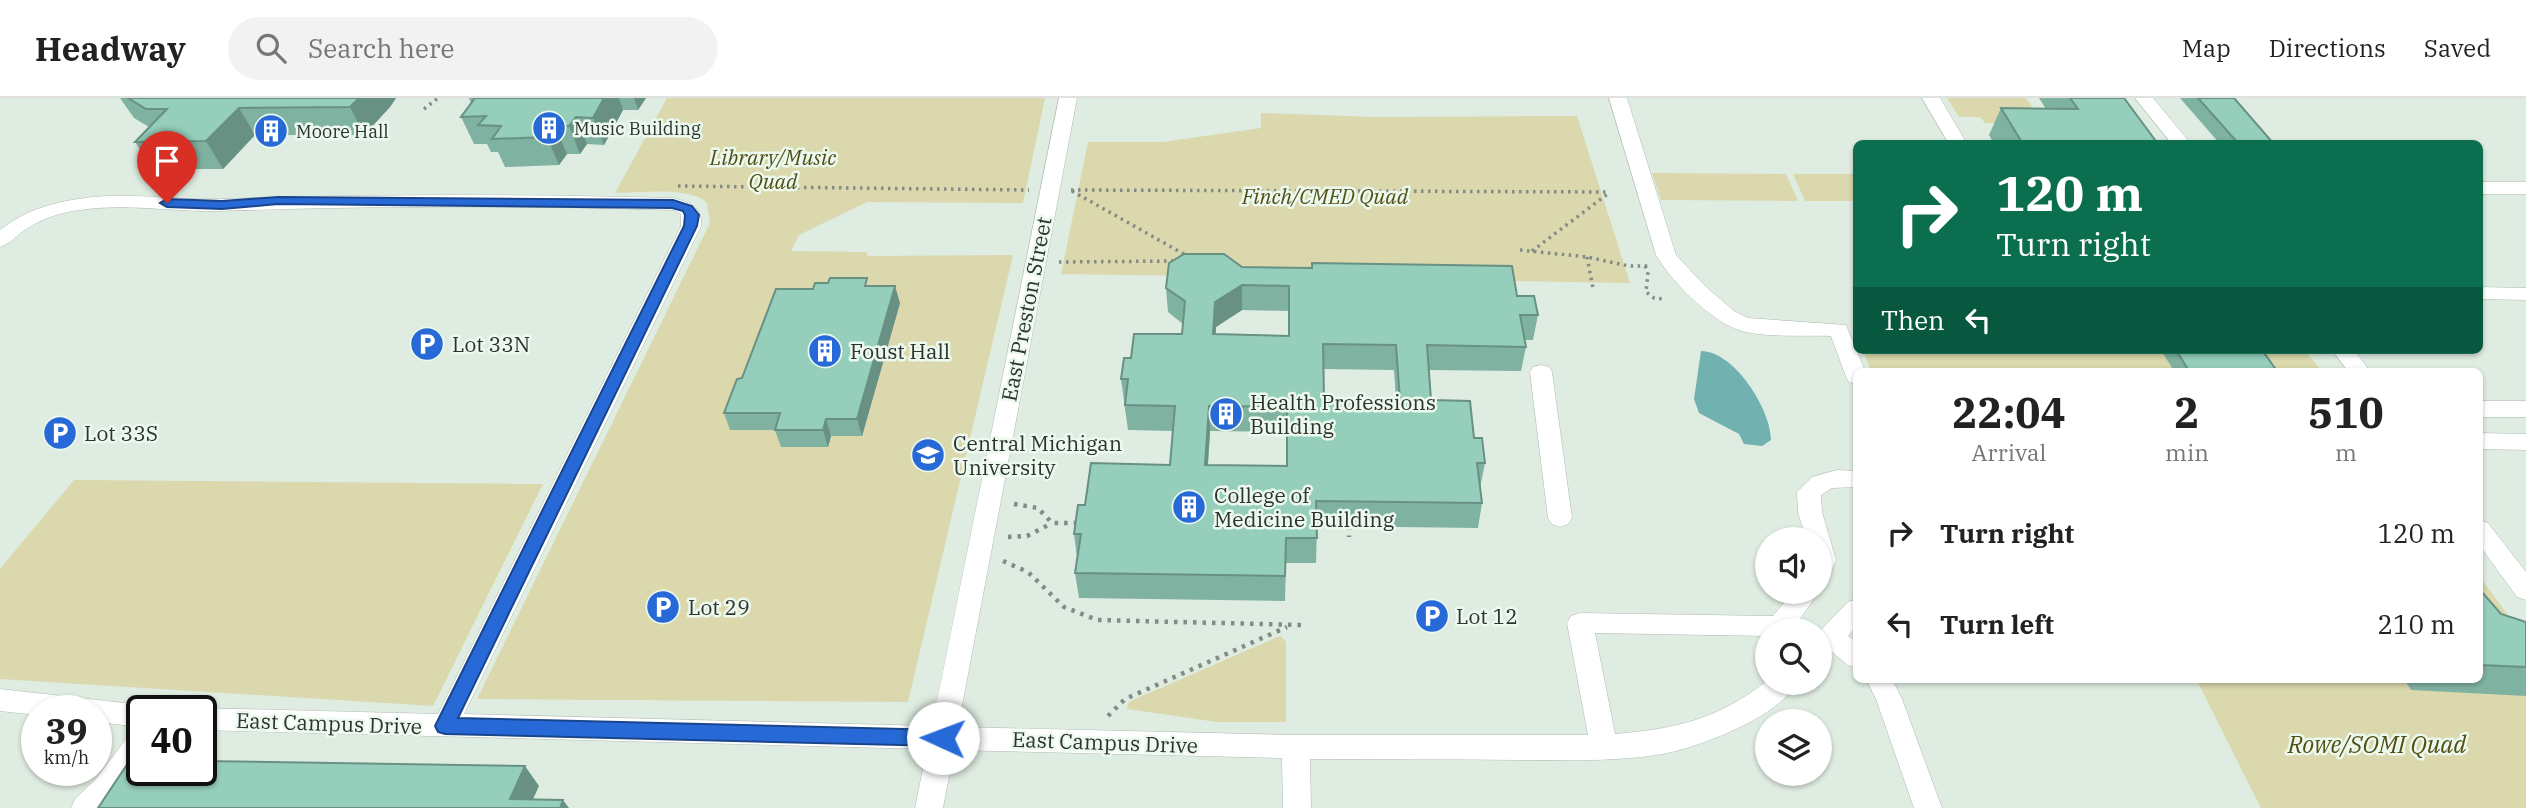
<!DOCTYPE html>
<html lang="en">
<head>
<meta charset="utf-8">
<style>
  body { margin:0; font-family:"IBM Plex Serif",serif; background:#f2f2f2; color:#222; height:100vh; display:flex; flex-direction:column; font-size:26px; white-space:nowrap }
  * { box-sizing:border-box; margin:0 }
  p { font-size:23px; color:#767676 }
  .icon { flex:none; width:38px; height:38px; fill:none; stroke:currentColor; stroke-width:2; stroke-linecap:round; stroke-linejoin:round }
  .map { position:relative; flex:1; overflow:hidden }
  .drawer { position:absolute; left:1853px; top:270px; width:630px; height:315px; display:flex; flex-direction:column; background:#fff; border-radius:10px; box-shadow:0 2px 5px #0004 }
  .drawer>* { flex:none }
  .top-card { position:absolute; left:1853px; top:42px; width:630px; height:214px; border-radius:10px; box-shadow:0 2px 5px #0004; background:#0b6e4f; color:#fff; overflow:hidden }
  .fabs { position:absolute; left:1755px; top:429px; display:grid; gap:14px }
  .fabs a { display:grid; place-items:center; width:77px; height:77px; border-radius:50%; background:#fff; box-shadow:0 2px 5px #0004; font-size:35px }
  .speed { position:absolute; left:21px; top:597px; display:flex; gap:14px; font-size:35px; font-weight:700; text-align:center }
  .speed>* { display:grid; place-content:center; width:91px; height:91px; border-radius:50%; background:#fff; box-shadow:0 2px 5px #0004; line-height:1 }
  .speed small { font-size:18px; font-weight:400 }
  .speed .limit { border:4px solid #111; border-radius:10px; background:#fff; color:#111 }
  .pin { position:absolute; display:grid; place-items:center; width:60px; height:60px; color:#fff; margin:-72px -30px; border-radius:50% 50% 50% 0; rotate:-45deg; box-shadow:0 0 7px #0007 }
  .pin .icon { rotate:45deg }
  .me { position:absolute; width:77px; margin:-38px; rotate:272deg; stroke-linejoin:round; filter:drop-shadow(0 0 5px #0008) }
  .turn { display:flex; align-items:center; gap:24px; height:147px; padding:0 28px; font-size:32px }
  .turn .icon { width:91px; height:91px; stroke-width:2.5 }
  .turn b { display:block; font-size:49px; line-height:60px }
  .then { display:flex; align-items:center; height:66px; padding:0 28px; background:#0003; gap:14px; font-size:26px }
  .eta { display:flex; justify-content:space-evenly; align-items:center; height:119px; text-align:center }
  .eta b { font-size:42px; font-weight:700; line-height:49px }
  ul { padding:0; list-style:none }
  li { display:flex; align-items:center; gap:21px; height:91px; padding:0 28px }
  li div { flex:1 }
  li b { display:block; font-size:26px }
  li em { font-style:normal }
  header { display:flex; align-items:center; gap:42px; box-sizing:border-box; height:98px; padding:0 35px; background:#fff; border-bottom:2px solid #e0e0e0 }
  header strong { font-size:33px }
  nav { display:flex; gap:38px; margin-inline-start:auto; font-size:24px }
  .search { width:490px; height:63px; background:#f2f2f2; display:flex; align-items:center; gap:18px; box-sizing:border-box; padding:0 24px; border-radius:38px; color:#767676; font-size:26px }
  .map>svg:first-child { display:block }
</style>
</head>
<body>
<header>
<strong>Headway</strong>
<div class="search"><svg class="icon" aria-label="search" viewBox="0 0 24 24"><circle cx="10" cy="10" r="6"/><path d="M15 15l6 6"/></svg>Search here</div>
<nav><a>Map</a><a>Directions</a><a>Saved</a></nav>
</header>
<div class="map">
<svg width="2526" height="710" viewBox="0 0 2526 710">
  <rect width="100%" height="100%" fill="#dfece1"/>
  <g fill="#dad8ac">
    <path d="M667 0H1045L1023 105 867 104 799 137 791 153 866 154 868 158 1013 157 908 604 477 601 710 125 707 105C691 88 638 95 615 95Z"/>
    <polygon points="1947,0 2026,0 2037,15 2014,26 1985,25 1980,19 1959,19"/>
    <polygon points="1261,15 1375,19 1577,18 1630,185 1061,176 1088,44 1163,44 1261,30"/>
    <polygon points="1652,75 1786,76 1798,103 1661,102"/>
    <polygon points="1793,76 1857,76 1857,103 1805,103"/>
    <polygon points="1863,252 2304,252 2322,273 1871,273"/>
    <polygon points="74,382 543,386 433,608 0,581 0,471"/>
    <polygon points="2480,479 2526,542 2526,710 2261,710 2196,581 2480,581"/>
    <polygon points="1280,538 1286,544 1286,624 1217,624 1127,611 1128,605 1133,602"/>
  </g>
  <path fill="#71b1b0" d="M1701 253C1734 253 1771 311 1771 342L1762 348 1744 346 1739 336 1699 315 1694 301Z"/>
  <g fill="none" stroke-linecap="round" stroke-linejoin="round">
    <g stroke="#afbbb1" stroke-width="1">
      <g id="minor">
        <path d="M1059 0H1077L958 629 1296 637H1588L1567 525 1571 518 1580 515 1773 518 1793 494H1819L1792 532H1768V538L1595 535 1615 636C1676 631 1719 621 1768 582V584H1797C1780 619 1699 649 1663 656 1616 664 1566 662 1519 662 1449 661 1380 661 1310 661L1311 710H1283L1282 660 954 652 943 710H915L927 651 201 632V612H193L201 610 438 616 681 128V116L673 112C521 107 370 108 218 113 172 114 126 105 80 112 61 114 42 121 26 131 17 137 10 146 0 149V132C22 114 50 105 78 101 125 93 174 103 221 101 372 96 522 96 673 100 689 104 703 109 701 128L464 616 932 628Z"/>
        <path d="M1609 0H1627L1676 157 1705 188 1734 213 1748 220 1846 227 1865 273H1857V286L1849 284 1846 279 1831 238C1807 237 1761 240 1739 232 1711 223 1671 183 1656 157Z"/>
        <polygon points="1922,0 1940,0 1967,46 1949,46"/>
        <polygon points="2135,0 2153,0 2191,46 2172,46"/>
        <rect x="2480" y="84" width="46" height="12"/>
        <polygon points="2480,189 2526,190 2526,202 2480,201"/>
        <polygon points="2332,252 2354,252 2370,273 2348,273"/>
        <polygon points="1541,267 1549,269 1552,274 1572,420 1568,426 1560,429 1552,426 1548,420 1530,274 1533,269"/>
        <rect x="2480" y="303" width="46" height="16"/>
        <polygon points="2480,335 2526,336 2526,352 2480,351"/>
        <polygon points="1837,372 1857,373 1857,389 1832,390 1821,397 1822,414 1836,462 1829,479 1820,482 1820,441 1806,441 1798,414 1797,394 1812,379"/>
        <polygon points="2480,422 2488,425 2526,474 2526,502 2517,499 2480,448"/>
        <polygon points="1857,501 1857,528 1848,538 1857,544 1857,570 1848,567 1832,554 1820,561 1820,533 1848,504"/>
        <polygon points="1866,581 1892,581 1902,601 1942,710 1914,710 1876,601"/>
        <polygon points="0,591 142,607 152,610 153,612 142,612 142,663 104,710 71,710 75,701 95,682 132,633 142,629 96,624 96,612 37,612 37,617 0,613"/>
      </g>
    </g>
    <g stroke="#838b84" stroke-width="3.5" stroke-dasharray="2.5 4.5" stroke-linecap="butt">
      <polyline points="424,11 438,0"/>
      <polyline points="678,88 1029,92"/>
      <polyline points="1071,92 1610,94"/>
      <polyline points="1072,93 1189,159"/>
      <polyline points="1520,152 1587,159 1629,168 1650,168"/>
      <polyline points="1532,153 1609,95"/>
      <polyline points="1587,159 1593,190"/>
      <polyline points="1059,164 1176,163"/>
      <polyline points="1645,168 1648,174 1646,194 1654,200 1666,201"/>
    </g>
    <g stroke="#838b84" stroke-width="4.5" stroke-dasharray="3.5 6" stroke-linecap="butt">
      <polyline points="1014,406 1038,410 1052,425 1081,425"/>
      <polyline points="1349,428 1349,439"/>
      <polyline points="1008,439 1027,438 1052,425"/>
      <polyline points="1003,463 1028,474 1064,509 1097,522 1302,527"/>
      <polyline points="1108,618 1125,601 1287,529"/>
    </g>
    <use href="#minor" fill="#fff" fill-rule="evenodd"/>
  </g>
  <g fill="#80b2a1" fill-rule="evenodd">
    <polygon points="120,0 396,0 390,9 364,37 255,37 223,71 153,71 135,44 149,29 134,20"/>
    <polygon points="469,0 646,0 638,12 623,12 604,47 587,46 580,56 567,56 559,67 505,69 498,54 491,54 487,46 474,46 461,19 471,5"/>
    <polygon points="2039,0 2124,0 2158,46 1994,46 1989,37 2001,10 2046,11"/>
    <polygon points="2180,0 2234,0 2273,45 2273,46 2220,46"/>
    <path d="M1242 169 1517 198 1538 217 1533 242H1524L1526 249 1521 273 1429 272 1431 302 1474 340 1485 365 1480 390 1482 405 1478 430 1317 428 1316 465H1286L1285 503 1079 500 1075 475 1077 460 1074 436 1085 407 1170 367 1173 333 1128 332 1121 281 1131 260 1182 236 1183 226 1168 214 1166 190ZM1242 212 1289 213 1288 238 1216 237V229ZM1323 271 1394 272 1396 302 1324 301ZM1210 333 1287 334 1286 368 1208 367Z"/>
    <polygon points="869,188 900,205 862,338 831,338 828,349 781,349 775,332 730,332 724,315 813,191"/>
    <polygon points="2161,252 2262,252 2277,273 2174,273"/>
    <polygon points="2480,493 2501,516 2526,524 2526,598 2411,592 2404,581 2480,581"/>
  </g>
  <g fill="#689183">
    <polygon points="359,0 396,0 390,9 364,37 350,9"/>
    <polygon points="604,0 619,0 623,12 604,47 593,20"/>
    <polygon points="634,0 646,0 638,12"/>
    <polygon points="239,10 255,37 223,71 206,43"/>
    <polygon points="576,19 587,46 580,56 569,28"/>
    <polygon points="555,28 567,56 559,67 547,39"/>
    <polygon points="1242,187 1242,212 1216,229 1214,261 1213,236 1215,204"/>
    <polygon points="895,188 900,205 862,338 857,321"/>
    <polygon points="1209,308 1210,333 1206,392 1205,367"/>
    <polygon points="826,321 831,338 828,349 823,332"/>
    <polygon points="525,668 539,688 529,710 510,701"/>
    <polygon points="563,702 569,710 560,710"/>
  </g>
  <g fill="#95cfbb" stroke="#689183" stroke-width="2" fill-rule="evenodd">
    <polygon points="128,0 359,0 350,9 239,10 206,43 135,44 167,11 146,11"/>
    <polygon points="475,0 604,0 593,20 576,19 569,28 555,28 547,39 492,41 501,28 478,27 486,18 461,19"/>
    <polygon points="2070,0 2124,0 2158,46 2023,46 2001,10 2078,11"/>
    <polygon points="2198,0 2234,0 2273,45 2237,44"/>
    <path d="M1184 156H1224L1242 169 1312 170V165L1512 168 1517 198H1534L1538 217H1520L1526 249 1427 247 1431 302 1470 303 1474 340H1482L1485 365H1477L1482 405 1316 403 1317 440H1286L1285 478 1075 475 1081 436H1074L1078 407H1085L1091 365 1170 367 1175 308 1125 307 1128 281H1121L1124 260H1131L1134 236H1182L1185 203 1166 190 1169 165ZM1242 187 1289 188V238L1213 236 1215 204ZM1323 246 1396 247 1400 302 1324 301ZM1209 308 1287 309V368L1205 367Z"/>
    <polygon points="830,180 867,180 865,188 895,188 857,321 826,321 823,332 775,332 780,315 724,315 737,281 742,280 776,191 813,191 815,185 828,185"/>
    <polygon points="2176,252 2262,252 2277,273 2189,273"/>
    <polygon points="2480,493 2482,494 2501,516 2526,524 2526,569 2480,567"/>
    <polygon points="130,662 142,662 142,672 201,672 201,663 525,668 510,701 563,702 560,710 98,710"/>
  </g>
  <polygon fill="#276ad7" stroke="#19458c" stroke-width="2" points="278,99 673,102 692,108 699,117 697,128 458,620 943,632 950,634 952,640 950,646 943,648 445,636 438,634 435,628 684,128 685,117 683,113 672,110 278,106 222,111 167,109 160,105 167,101 222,103"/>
  <defs>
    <g id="building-disc" transform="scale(1.75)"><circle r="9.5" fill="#276ad7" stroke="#ecf9ee"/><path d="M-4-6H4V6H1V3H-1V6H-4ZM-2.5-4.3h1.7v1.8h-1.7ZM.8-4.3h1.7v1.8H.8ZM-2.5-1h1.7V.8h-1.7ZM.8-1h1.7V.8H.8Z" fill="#fff"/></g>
    <g id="parking-disc" transform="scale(1.75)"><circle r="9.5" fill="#276ad7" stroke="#ecf9ee"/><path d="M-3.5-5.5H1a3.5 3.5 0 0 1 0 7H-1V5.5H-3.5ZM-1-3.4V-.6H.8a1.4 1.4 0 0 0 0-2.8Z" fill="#fff"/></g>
    <g id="university-disc" transform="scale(1.75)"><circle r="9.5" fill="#276ad7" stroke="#ecf9ee"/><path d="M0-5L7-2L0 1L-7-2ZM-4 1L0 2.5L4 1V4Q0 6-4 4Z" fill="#fff"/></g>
  </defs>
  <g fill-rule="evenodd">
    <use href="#building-disc" x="549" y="30"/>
    <use href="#building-disc" x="271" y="33"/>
    <use href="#parking-disc" x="427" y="246"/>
    <use href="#building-disc" x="825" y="253"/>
    <use href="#building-disc" x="1226" y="316"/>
    <use href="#parking-disc" x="60" y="335"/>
    <use href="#university-disc" x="928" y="357"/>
    <use href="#building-disc" x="1189" y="409"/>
    <use href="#parking-disc" x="663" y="509"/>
    <use href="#parking-disc" x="1432" y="518"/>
  </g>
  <g text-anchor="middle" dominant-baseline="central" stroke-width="5" stroke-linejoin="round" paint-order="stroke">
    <g font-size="18" fill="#2f332f" stroke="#ecf9ee" text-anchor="start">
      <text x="574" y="30">Music Building</text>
      <text x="296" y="33">Moore Hall</text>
    </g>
    <g font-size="21" font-style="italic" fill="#534e14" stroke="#ecf9ee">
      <text x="773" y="59">Library/Music<tspan x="773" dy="24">Quad</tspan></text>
      <text x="1325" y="98">Finch/CMED Quad</text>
    </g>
    <g font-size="21" fill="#2f332f" stroke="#ecf9ee">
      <text transform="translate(1026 211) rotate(-79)">East Preston Street</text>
      <text transform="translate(329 625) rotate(2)">East Campus Drive</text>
      <text transform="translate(1105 644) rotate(2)">East Campus Drive</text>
    </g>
    <g font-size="21" fill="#2f332f" stroke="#ecf9ee" text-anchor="start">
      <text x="452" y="246">Lot 33N</text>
      <text x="850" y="253">Foust Hall</text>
      <text x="1250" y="304">Health Professions<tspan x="1250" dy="24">Building</tspan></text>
      <text x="84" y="335">Lot 33S</text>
      <text x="953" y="345">Central Michigan<tspan x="953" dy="24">University</tspan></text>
      <text x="1214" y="397">College of<tspan x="1214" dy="24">Medicine Building</tspan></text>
      <text x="688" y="509">Lot 29</text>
      <text x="1456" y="518">Lot 12</text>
    </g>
    <g font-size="24" font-style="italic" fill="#534e14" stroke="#ecf9ee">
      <text x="2377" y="646">Rowe/SOMI Quad</text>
    </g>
  </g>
</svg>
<div class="fabs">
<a><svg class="icon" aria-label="sound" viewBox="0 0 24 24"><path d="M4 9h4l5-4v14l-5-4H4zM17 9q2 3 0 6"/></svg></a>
<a><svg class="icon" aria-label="search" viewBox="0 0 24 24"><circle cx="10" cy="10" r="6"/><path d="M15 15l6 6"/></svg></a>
<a><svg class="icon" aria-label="layers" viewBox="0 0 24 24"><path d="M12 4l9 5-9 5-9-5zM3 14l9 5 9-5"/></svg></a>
</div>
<div class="speed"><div>39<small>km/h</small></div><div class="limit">40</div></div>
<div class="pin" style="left:167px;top:105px;background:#d93025"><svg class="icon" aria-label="arrive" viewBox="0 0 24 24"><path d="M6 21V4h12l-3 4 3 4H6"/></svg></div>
<svg class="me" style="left:943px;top:640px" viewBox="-20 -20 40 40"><circle r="19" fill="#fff"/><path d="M0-13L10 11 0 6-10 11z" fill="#276ad7"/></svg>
<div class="top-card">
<div class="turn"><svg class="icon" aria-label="right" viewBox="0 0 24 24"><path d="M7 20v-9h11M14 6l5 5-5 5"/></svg><div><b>120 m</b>Turn right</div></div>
<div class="then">Then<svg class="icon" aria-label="left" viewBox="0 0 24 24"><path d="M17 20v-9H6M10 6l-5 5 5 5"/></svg></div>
</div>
<section class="drawer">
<div class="eta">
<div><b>22:04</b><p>Arrival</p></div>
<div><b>2</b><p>min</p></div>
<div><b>510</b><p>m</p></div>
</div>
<ul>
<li><svg class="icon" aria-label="right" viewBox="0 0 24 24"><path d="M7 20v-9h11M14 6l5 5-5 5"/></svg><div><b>Turn right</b></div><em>120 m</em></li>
<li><svg class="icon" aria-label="left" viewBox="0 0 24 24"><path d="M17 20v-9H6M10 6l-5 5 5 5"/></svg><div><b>Turn left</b></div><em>210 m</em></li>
</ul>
</section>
</div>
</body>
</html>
